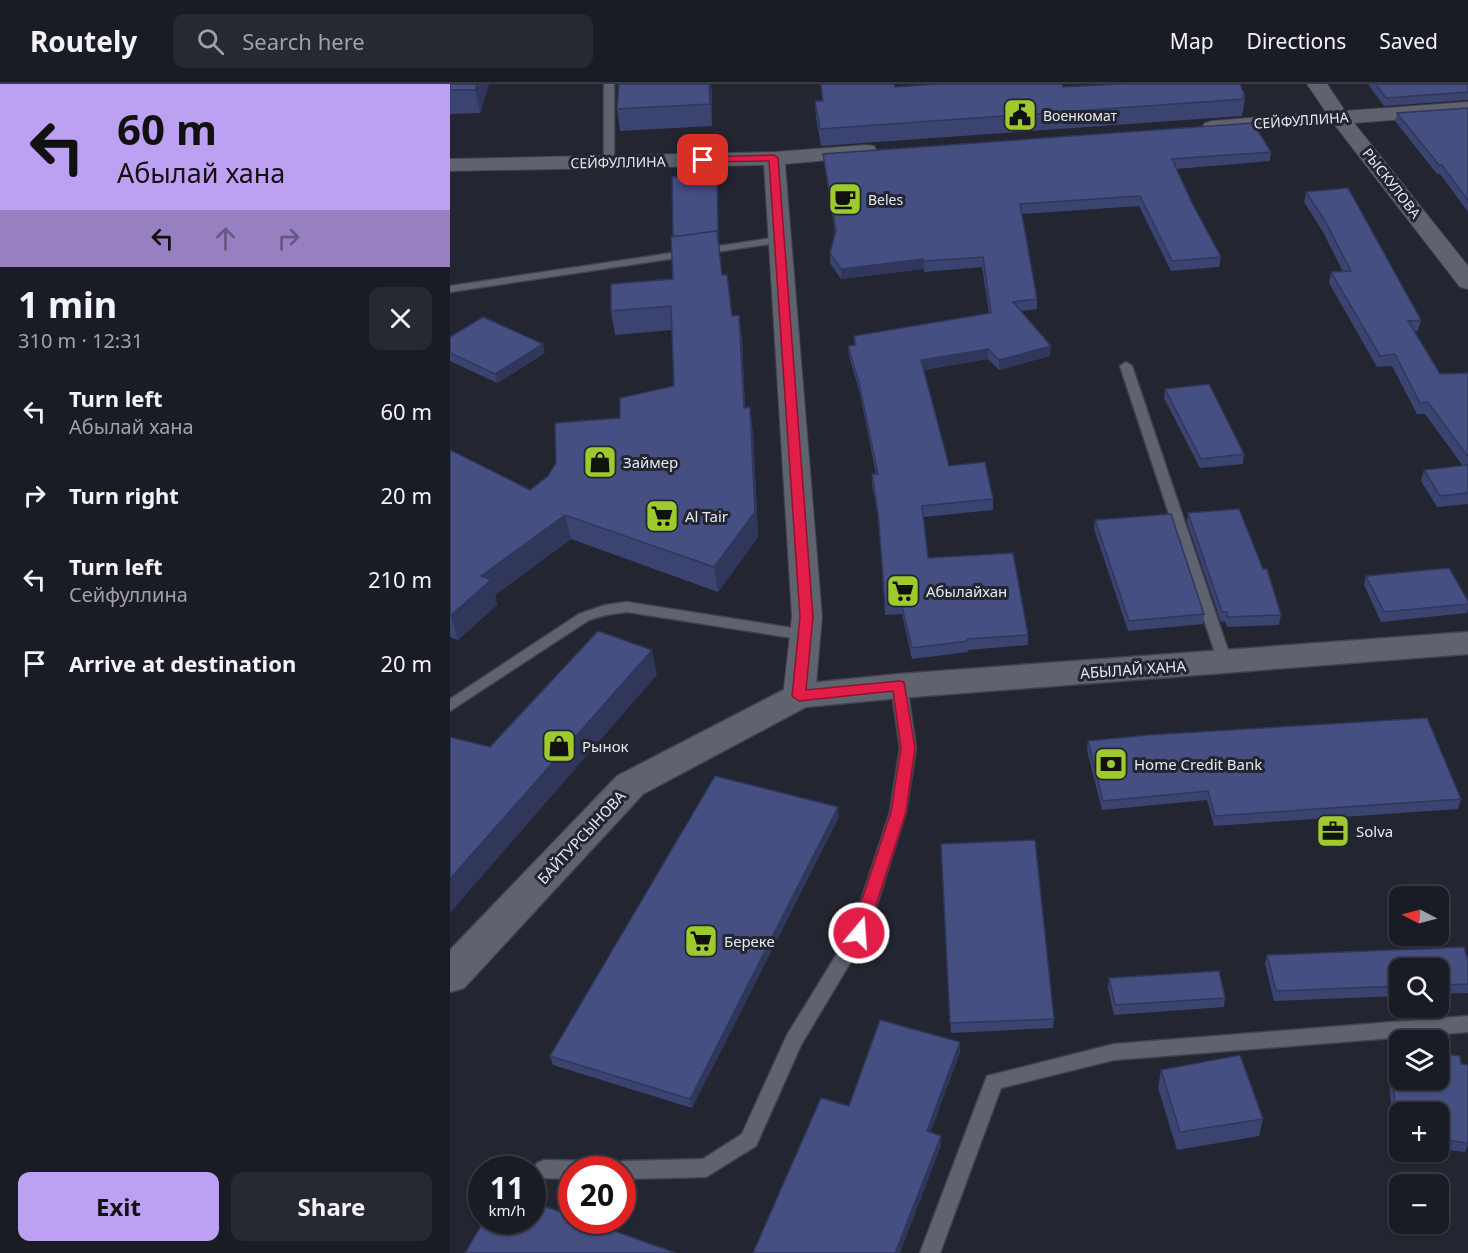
<!DOCTYPE html>
<html lang="en">
<head>
<meta charset="utf-8">
<style>
  body { margin:0; font-family:"Noto Sans",sans-serif; background:#272932; color:#f1f3f6; height:100vh; display:flex; flex-direction:column; font-size:22px; white-space:nowrap }
  * { box-sizing:border-box; margin:0 }
  p { font-size:20px; color:#9fa1a7 }
  .icon { flex:none; width:33px; height:33px; fill:none; stroke:currentColor; stroke-width:2; stroke-linecap:round; stroke-linejoin:round }
  .map { position:relative; flex:1; overflow:hidden }
  .sheet { display:flex; flex-direction:column; background:#1a1c25; width:450px }
  .sheet>* { flex:none }
  .guide { background:#bca0f2; color:#111; overflow:hidden }
  .needle { width:39px; rotate:276deg }
  .controls { position:absolute; left:939px; top:802px; display:grid; gap:12px }
  .controls a { display:grid; place-items:center; width:60px; height:60px; border-radius:12px; background:#1a1c25; box-shadow:0 2px 4px #0004,0 0 0 2px #383a42; font-size:30px }
  .speed { position:absolute; left:18px; top:1072px; display:flex; gap:12px; font-size:30px; font-weight:700; text-align:center }
  .speed>* { display:grid; place-content:center; width:78px; height:78px; border-radius:50%; background:#1a1c25; box-shadow:0 2px 4px #0004,0 0 0 2px #383a42; line-height:1 }
  .speed small { font-size:15px; font-weight:400 }
  .speed .limit { border:9px solid #d22; background:#fff; color:#111 }
  .pin { position:absolute; display:grid; place-items:center; width:51px; height:51px; color:#fff; margin:-26px; border-radius:12px; box-shadow:0 3px 9px #0006 }
  .me { position:absolute; width:66px; margin:-33px; rotate:18deg; stroke-linejoin:round; filter:drop-shadow(0 0 4px #0008) }
  .turn { display:flex; align-items:center; gap:21px; height:126px; padding:0 18px; font-size:27px }
  .turn .icon { width:78px; height:78px; stroke-width:2.5 }
  .turn b { display:block; font-size:42px; line-height:51px }
  .lanes { display:flex; align-items:center; height:57px; padding:0 18px; background:#0003; justify-content:center; gap:30px; direction:ltr }
  .lanes .off { opacity:.35 }
  .round { display:grid; place-items:center; flex:none; width:63px; height:63px; border-radius:12px; background:#272932 }
  .headline { display:flex; align-items:center; justify-content:space-between; height:102px; padding:0 18px }
  h1 { font-size:36px; font-weight:700; line-height:45px }
  .cta { display:flex; gap:12px; margin-top:auto; padding:12px 18px }
  .cta a { flex:1; height:69px; border-radius:12px; background:#bca0f2; color:#111; font-size:24px; font-weight:700; line-height:69px; text-align:center }
  .cta a+a { background:#272932; color:#f1f3f6 }
  ul { padding:0; list-style:none }
  li { display:flex; align-items:center; gap:18px; height:84px; padding:0 18px }
  li div { flex:1 }
  li b { display:block; font-size:22px }
  li em { font-style:normal }
  header { display:flex; align-items:center; gap:36px; box-sizing:border-box; height:84px; padding:0 30px; background:#1a1c25; border-bottom:2px solid #383a42 }
  header strong { font-size:28px }
  nav { display:flex; gap:33px; margin-inline-start:auto; font-size:21px }
  .search { width:420px; height:54px; background:#272932; display:flex; align-items:center; gap:15px; box-sizing:border-box; padding:0 21px; border-radius:12px; color:#9fa1a7; font-size:22px }
  main { display:flex; flex:1; min-height:0 }
  .map>svg:first-child { display:block }
</style>
</head>
<body>
<header>
<strong>Routely</strong>
<div class="search"><svg class="icon" aria-label="search" viewBox="0 0 24 24"><circle cx="10" cy="10" r="6"/><path d="M15 15l6 6"/></svg>Search here</div>
<nav><a>Map</a><a>Directions</a><a>Saved</a></nav>
</header>
<main>
<section class="sheet">
<div class="guide">
<div class="turn"><svg class="icon" aria-label="left" viewBox="0 0 24 24"><path d="M17 20v-9H6M10 6l-5 5 5 5"/></svg><div><b>60 m</b>Абылай хана</div></div>
<div class="lanes"><svg class="icon" aria-label="left" viewBox="0 0 24 24"><path d="M17 20v-9H6M10 6l-5 5 5 5"/></svg><svg class="icon off" aria-label="ahead" viewBox="0 0 24 24"><path d="M12 20V5M6 11l6-6 6 6"/></svg><svg class="icon off" aria-label="right" viewBox="0 0 24 24"><path d="M7 20v-9h11M14 6l5 5-5 5"/></svg></div>
</div>
<div class="headline"><div><h1>1 min</h1><p>310 m · 12:31</p></div><a class="round"><svg class="icon" aria-label="close" viewBox="0 0 24 24"><path d="M6 6l12 12M18 6L6 18"/></svg></a></div>
<ul>
<li><svg class="icon" aria-label="left" viewBox="0 0 24 24"><path d="M17 20v-9H6M10 6l-5 5 5 5"/></svg><div><b>Turn left</b><p>Абылай хана</p></div><em>60 m</em></li>
<li><svg class="icon" aria-label="right" viewBox="0 0 24 24"><path d="M7 20v-9h11M14 6l5 5-5 5"/></svg><div><b>Turn right</b></div><em>20 m</em></li>
<li><svg class="icon" aria-label="left" viewBox="0 0 24 24"><path d="M17 20v-9H6M10 6l-5 5 5 5"/></svg><div><b>Turn left</b><p>Сейфуллина</p></div><em>210 m</em></li>
<li><svg class="icon" aria-label="arrive" viewBox="0 0 24 24"><path d="M6 21V4h12l-3 4 3 4H6"/></svg><div><b>Arrive at destination</b></div><em>20 m</em></li>
</ul>
<div class="cta"><a>Exit</a><a>Share</a></div>
</section>
<div class="map">
<svg width="1018" height="1169" viewBox="0 0 1018 1169">
  <rect width="100%" height="100%" fill="#232531"/>
  <g fill="none" stroke-linecap="round" stroke-linejoin="round">
    <g stroke="#40424c" stroke-width="3">
      <g id="lane">
        <polygon points="154,0 164,0 164,78 159,81 154,78"/>
        <polygon points="329,153 333,154 333,158 0,208 0,202"/>
        <polygon points="676,278 682,282 782,578 780,582 770,582 768,578 670,282"/>
        <polygon points="177,518 355,546 362,551 355,556 177,528 156,531 139,536 0,627 0,615 129,530 155,521"/>
        <polygon points="449,597 454,598 457,602 466,664 456,728 418,849 351,961 306,1062 256,1093 172,1095 172,1086 162,1086 165,1080 172,1077 253,1075 292,1050 337,951 401,847 440,728 450,664 441,602 444,598"/>
        <polygon points="1018,932 1018,948 664,976 551,1004 490,1169 470,1169 537,992 664,960"/>
        <polygon points="94,1076 144,1077 151,1080 154,1086 122,1086 122,1095 94,1094 87,1091 84,1085 87,1079"/>
      </g>
    </g>
    <g stroke="#40424c" stroke-width="2">
      <g id="street">
        <polygon points="857,0 877,0 895,27 1018,18 1018,30 904,39 1018,182 1018,205 1010,203 884,40 762,49 755,47 752,43 755,39 762,37 876,28"/>
        <polygon points="416,61 424,62 427,67 424,72 335,80 372,533 365,612 360,620 349,623 338,620 333,612 342,533 314,81 0,87 0,75 324,68"/>
      </g>
    </g>
    <g stroke="#40424c" stroke-width="3">
      <polygon id="secondary" points="1018,548 1018,570 449,614 356,623 193,710 14,904 0,908 0,866 167,692 337,604 349,600 449,590"/>
    </g>
    <use href="#lane" fill="#5f626f" fill-rule="evenodd"/>
    <use href="#street" fill="#5f626f" fill-rule="evenodd"/>
    <use href="#secondary" fill="#5f626f" fill-rule="evenodd"/>
  </g>
  <g fill="#3b4470">
    <polygon points="0,0 39,0 30,29 0,30"/>
    <polygon points="371,0 445,3 613,3 795,12 793,29 792,29 792,32 371,62 366,34 365,17 372,17"/>
    <polygon points="918,0 1018,0 1018,16 934,22"/>
    <polygon points="262,9 262,42 170,47 167,25"/>
    <polygon points="1018,24 1018,128 990,90 987,90 945,37 947,29"/>
    <polygon points="821,68 820,77 726,85 742,119 771,173 769,183 721,187 689,122 572,130 587,215 587,225 571,227 600,272 549,286 538,275 474,286 499,382 543,415 543,426 474,433 478,474 578,551 578,561 518,566 518,568 462,575 452,530 435,531 429,438 422,401 422,390 426,390 410,310 399,272 398,262 404,261 404,252 539,229 532,183 474,188 474,185 391,195 380,179 380,169 385,149 374,79 373,70"/>
    <polygon points="267,91 269,160 268,160 272,191 282,232 289,231 292,255 295,324 303,348 308,453 268,508 121,455 45,511 47,521 8,556 0,553 0,366 80,406 98,392 170,334 224,302 222,246 165,251 161,227 223,195 223,153"/>
    <polygon points="856,108 971,236 968,247 964,247 990,290 1018,289 1018,420 987,423 971,397 974,386 1013,382 975,330 967,330 942,282 927,283 879,199 881,188 893,188 873,148 854,118"/>
    <polygon points="0,253 95,269 47,299 0,277"/>
    <polygon points="715,305 794,370 793,380 750,384 714,314"/>
    <polygon points="738,429 831,531 829,541 777,543 775,537 771,538 737,438"/>
    <polygon points="645,436 754,530 753,540 678,547 644,445"/>
    <polygon points="916,492 1018,517 1018,525 1017,529 931,538 914,501"/>
    <polygon points="638,657 1011,715 1008,725 764,742 757,716 652,726 637,666"/>
    <polygon points="389,733 242,1024 103,981 100,972"/>
    <polygon points="492,769 604,935 603,944 501,949"/>
    <polygon points="817,871 1018,877 1018,909 988,910 988,885 950,885 950,912 824,917 815,880"/>
    <polygon points="659,894 775,914 774,923 664,931 658,904"/>
    <polygon points="941,964 1011,980 1018,981 1018,1060 1015,1068 988,1065 988,1029 950,1029 950,1060 943,1059 938,973"/>
    <polygon points="711,986 813,1035 809,1052 727,1066 708,1004"/>
  </g>
  <g fill="#30375b">
    <polygon points="27,0 39,0 30,29 25,6"/>
    <polygon points="259,0 261,0 262,9 262,42 260,20"/>
    <polygon points="267,91 269,160 224,166"/>
    <polygon points="473,175 474,185 391,195 391,185"/>
    <polygon points="289,231 292,255 296,348 294,324"/>
    <polygon points="93,260 95,269 47,299 45,290"/>
    <polygon points="601,262 600,272 549,286 549,276"/>
    <polygon points="538,265 538,275 471,286 471,276"/>
    <polygon points="300,323 303,348 308,453 268,508 264,483"/>
    <polygon points="115,431 121,455 45,511 47,521 8,556 1,531 31,492"/>
    <polygon points="202,566 207,591 0,829 0,795"/>
    <polygon points="388,723 389,733 242,1024 240,1015"/>
    <polygon points="510,958 510,969 477,1058 477,1047"/>
    <polygon points="491,1052 491,1062 450,1169 445,1169"/>
  </g>
  <g fill="#454f82" stroke="#30375b" stroke-width="1.5">
    <polygon points="0,0 27,0 25,6 0,6"/>
    <polygon points="169,0 259,0 260,20 167,25"/>
    <polygon points="371,0 444,0 445,3 490,0 612,0 613,3 672,0 790,0 795,12 792,12 794,15 370,45 365,17 373,17"/>
    <polygon points="926,0 1018,0 1018,8 936,14"/>
    <polygon points="1018,24 1018,117 992,81 989,81 947,29"/>
    <polygon points="803,39 821,68 722,75 742,119 771,173 722,177 690,112 570,120 587,215 563,218 601,262 549,276 538,265 471,276 499,382 535,378 543,415 472,422 478,474 563,469 578,551 517,555 518,557 462,564 451,519 435,520 428,428 422,390 428,390 409,299 398,262 406,261 404,252 541,229 533,173 474,177 473,175 391,185 380,169 386,146 373,70"/>
    <polygon points="267,91 268,151 267,151 267,147 223,153 222,93"/>
    <polygon points="898,104 971,236 958,237 990,290 1018,289 1018,373 978,318 970,319 945,270 930,272 881,188 901,187 875,137 856,108"/>
    <polygon points="267,147 272,191 277,191 282,232 289,231 294,324 300,323 305,428 264,483 115,431 31,492 41,496 1,531 0,531 0,366 80,406 98,392 106,379 105,339 170,334 170,314 224,302 221,222 161,227 161,200 223,195 221,153"/>
    <polygon points="33,233 93,260 45,290 0,269 0,253"/>
    <polygon points="759,300 794,370 751,375 715,305"/>
    <polygon points="1018,381 1018,409 990,412 974,386"/>
    <polygon points="789,425 813,485 817,485 831,531 778,533 777,528 772,528 738,429"/>
    <polygon points="721,430 754,530 679,537 645,436"/>
    <polygon points="999,484 1018,517 1018,520 934,528 916,492"/>
    <polygon points="148,547 202,566 0,795 0,653 40,663"/>
    <polygon points="977,634 1011,715 765,732 758,707 653,717 638,657 698,651"/>
    <polygon points="265,692 388,723 240,1015 100,972"/>
    <polygon points="585,756 604,935 500,939 491,760"/>
    <polygon points="1014,863 1018,877 1018,900 988,901 988,885 950,885 950,902 826,907 817,871"/>
    <polygon points="769,887 775,914 665,921 659,894"/>
    <polygon points="430,936 510,958 477,1047 491,1052 445,1169 303,1169 371,1014 399,1022"/>
    <polygon points="941,964 950,965 950,996 988,996 988,969 1010,972 1011,980 1018,981 1018,1059 988,1055 988,1029 950,1029 950,1051 947,1050"/>
    <polygon points="790,971 813,1035 730,1048 711,986"/>
    <polygon points="82,1118 122,1132 122,1137 136,1137 226,1169 15,1169 34,1137 82,1137"/>
  </g>
  <polygon fill="#e11d48" stroke="#92132f" stroke-width="1.5" points="324,71 328,74 363,533 356,606 449,597 454,598 465,664 456,728 417,849 414,853 409,855 403,853 401,849 441,728 451,664 443,607 349,617 342,612 350,533 319,77 253,78 248,76 253,73"/>
  <defs>
    <g id="civic-square" transform="scale(1.725)"><rect x="-9" y="-9" width="18" height="18" rx="4" fill="#9eca2e" stroke="#232531"/><path d="M-.6-6.5H3V-4.5H.6V-3L4-1V1h2V6H-6V1h2V-1L-.6-3ZM-1.2 2.5V6h2.4V2.5Z" fill="#111"/></g>
    <g id="cafe-square" transform="scale(1.725)"><rect x="-9" y="-9" width="18" height="18" rx="4" fill="#9eca2e" stroke="#232531"/><path d="M-5.5-4.5H6V0H3Q3 3.5 0 3.5H-2.5Q-5.5 3.5-5.5 0ZM3-3.2v2h1.7v-2ZM-6 4.5H4V6H-6Z" fill="#111"/></g>
    <g id="shop-square" transform="scale(1.725)"><rect x="-9" y="-9" width="18" height="18" rx="4" fill="#9eca2e" stroke="#232531"/><path d="M-5-2.5h2.3a2.7 3.5 0 0 1 5.4 0H5L5.5 6h-11ZM-1.5-2.5h3a1.5 2.3 0 0 0-3 0Z" fill="#111"/></g>
    <g id="supermarket-square" transform="scale(1.725)"><rect x="-9" y="-9" width="18" height="18" rx="4" fill="#9eca2e" stroke="#232531"/><path d="M-6-5.5h2.5l.6 2H6L4.5 2H-2.5L-4.4-4H-6ZM-1.5 3.2a1.3 1.3 0 1 0 .1 0ZM3 3.2a1.3 1.3 0 1 0 .1 0Z" fill="#111"/></g>
    <g id="bank-square" transform="scale(1.725)"><rect x="-9" y="-9" width="18" height="18" rx="4" fill="#9eca2e" stroke="#232531"/><path d="M-6-4H6V4H-6ZM0-2.3a2.3 2.3 0 1 0 0 4.6a2.3 2.3 0 1 0 0-4.6Z" fill="#111"/></g>
    <g id="office-square" transform="scale(1.725)"><rect x="-9" y="-9" width="18" height="18" rx="4" fill="#9eca2e" stroke="#232531"/><path d="M-6-3h4V-5.5h4V-3h4V5H-6ZM-1-4.5V-3h2v-1.5ZM-6 0V1H6V0Z" fill="#111"/></g>
  </defs>
  <g fill-rule="evenodd">
    <use href="#civic-square" x="570" y="31"/>
    <use href="#cafe-square" x="395" y="115"/>
    <use href="#shop-square" x="150" y="378"/>
    <use href="#supermarket-square" x="212" y="432"/>
    <use href="#supermarket-square" x="453" y="507"/>
    <use href="#shop-square" x="109" y="662"/>
    <use href="#bank-square" x="661" y="680"/>
    <use href="#office-square" x="883" y="747"/>
    <use href="#supermarket-square" x="251" y="857"/>
  </g>
  <g text-anchor="middle" dominant-baseline="central" stroke-width="6" stroke-linejoin="round" paint-order="stroke">
    <g font-size="14" fill="#e6e8f0" stroke="#232531" text-anchor="start">
      <text x="593" y="31">Военкомат</text>
      <text x="418" y="115">Beles</text>
    </g>
    <g font-size="14" fill="#e6e8f0" stroke="#232531">
      <text transform="translate(851 36) rotate(-4)">СЕЙФУЛЛИНА</text>
      <text transform="translate(168 78) rotate(-1)">СЕЙФУЛЛИНА</text>
      <text transform="translate(942 99) rotate(52)">РЫСКУЛОВА</text>
    </g>
    <g font-size="15" fill="#e6e8f0" stroke="#232531" text-anchor="start">
      <text x="173" y="378">Займер</text>
      <text x="235" y="432">Al Tair</text>
      <text x="476" y="507">Абылайхан</text>
      <text x="132" y="662">Рынок</text>
      <text x="684" y="680">Home Credit Bank</text>
      <text x="906" y="747">Solva</text>
      <text x="274" y="857">Береке</text>
    </g>
    <g font-size="15" fill="#e6e8f0" stroke="#232531">
      <text transform="translate(683 585) rotate(-4)">АБЫЛАЙ ХАНА</text>
      <text transform="translate(131 753) rotate(-47)">БАЙТУРСЫНОВА</text>
    </g>
  </g>
</svg>
<div class="controls">
<a><svg class="needle" viewBox="-14 -14 28 28"><path d="M0-13l5 13h-10z" fill="#e53935"/><path d="M0 13l5-13h-10z" fill="#9fa1a7"/></svg></a>
<a><svg class="icon" aria-label="search" viewBox="0 0 24 24"><circle cx="10" cy="10" r="6"/><path d="M15 15l6 6"/></svg></a>
<a><svg class="icon" aria-label="layers" viewBox="0 0 24 24"><path d="M12 4l9 5-9 5-9-5zM3 14l9 5 9-5"/></svg></a>
<a>+</a>
<a>−</a>
</div>
<div class="speed"><div>11<small>km/h</small></div><div class="limit">20</div></div>
<div class="pin" style="left:253px;top:76px;background:#d93025"><svg class="icon" aria-label="arrive" viewBox="0 0 24 24"><path d="M6 21V4h12l-3 4 3 4H6"/></svg></div>
<svg class="me" style="left:409px;top:849px" viewBox="-20 -20 40 40"><circle r="17" fill="#e11d48" stroke="#fff" stroke-width="3"/><path d="M0-11L8 9 0 5-8 9z" fill="#fff"/></svg>
</div>
</main>
</body>
</html>
